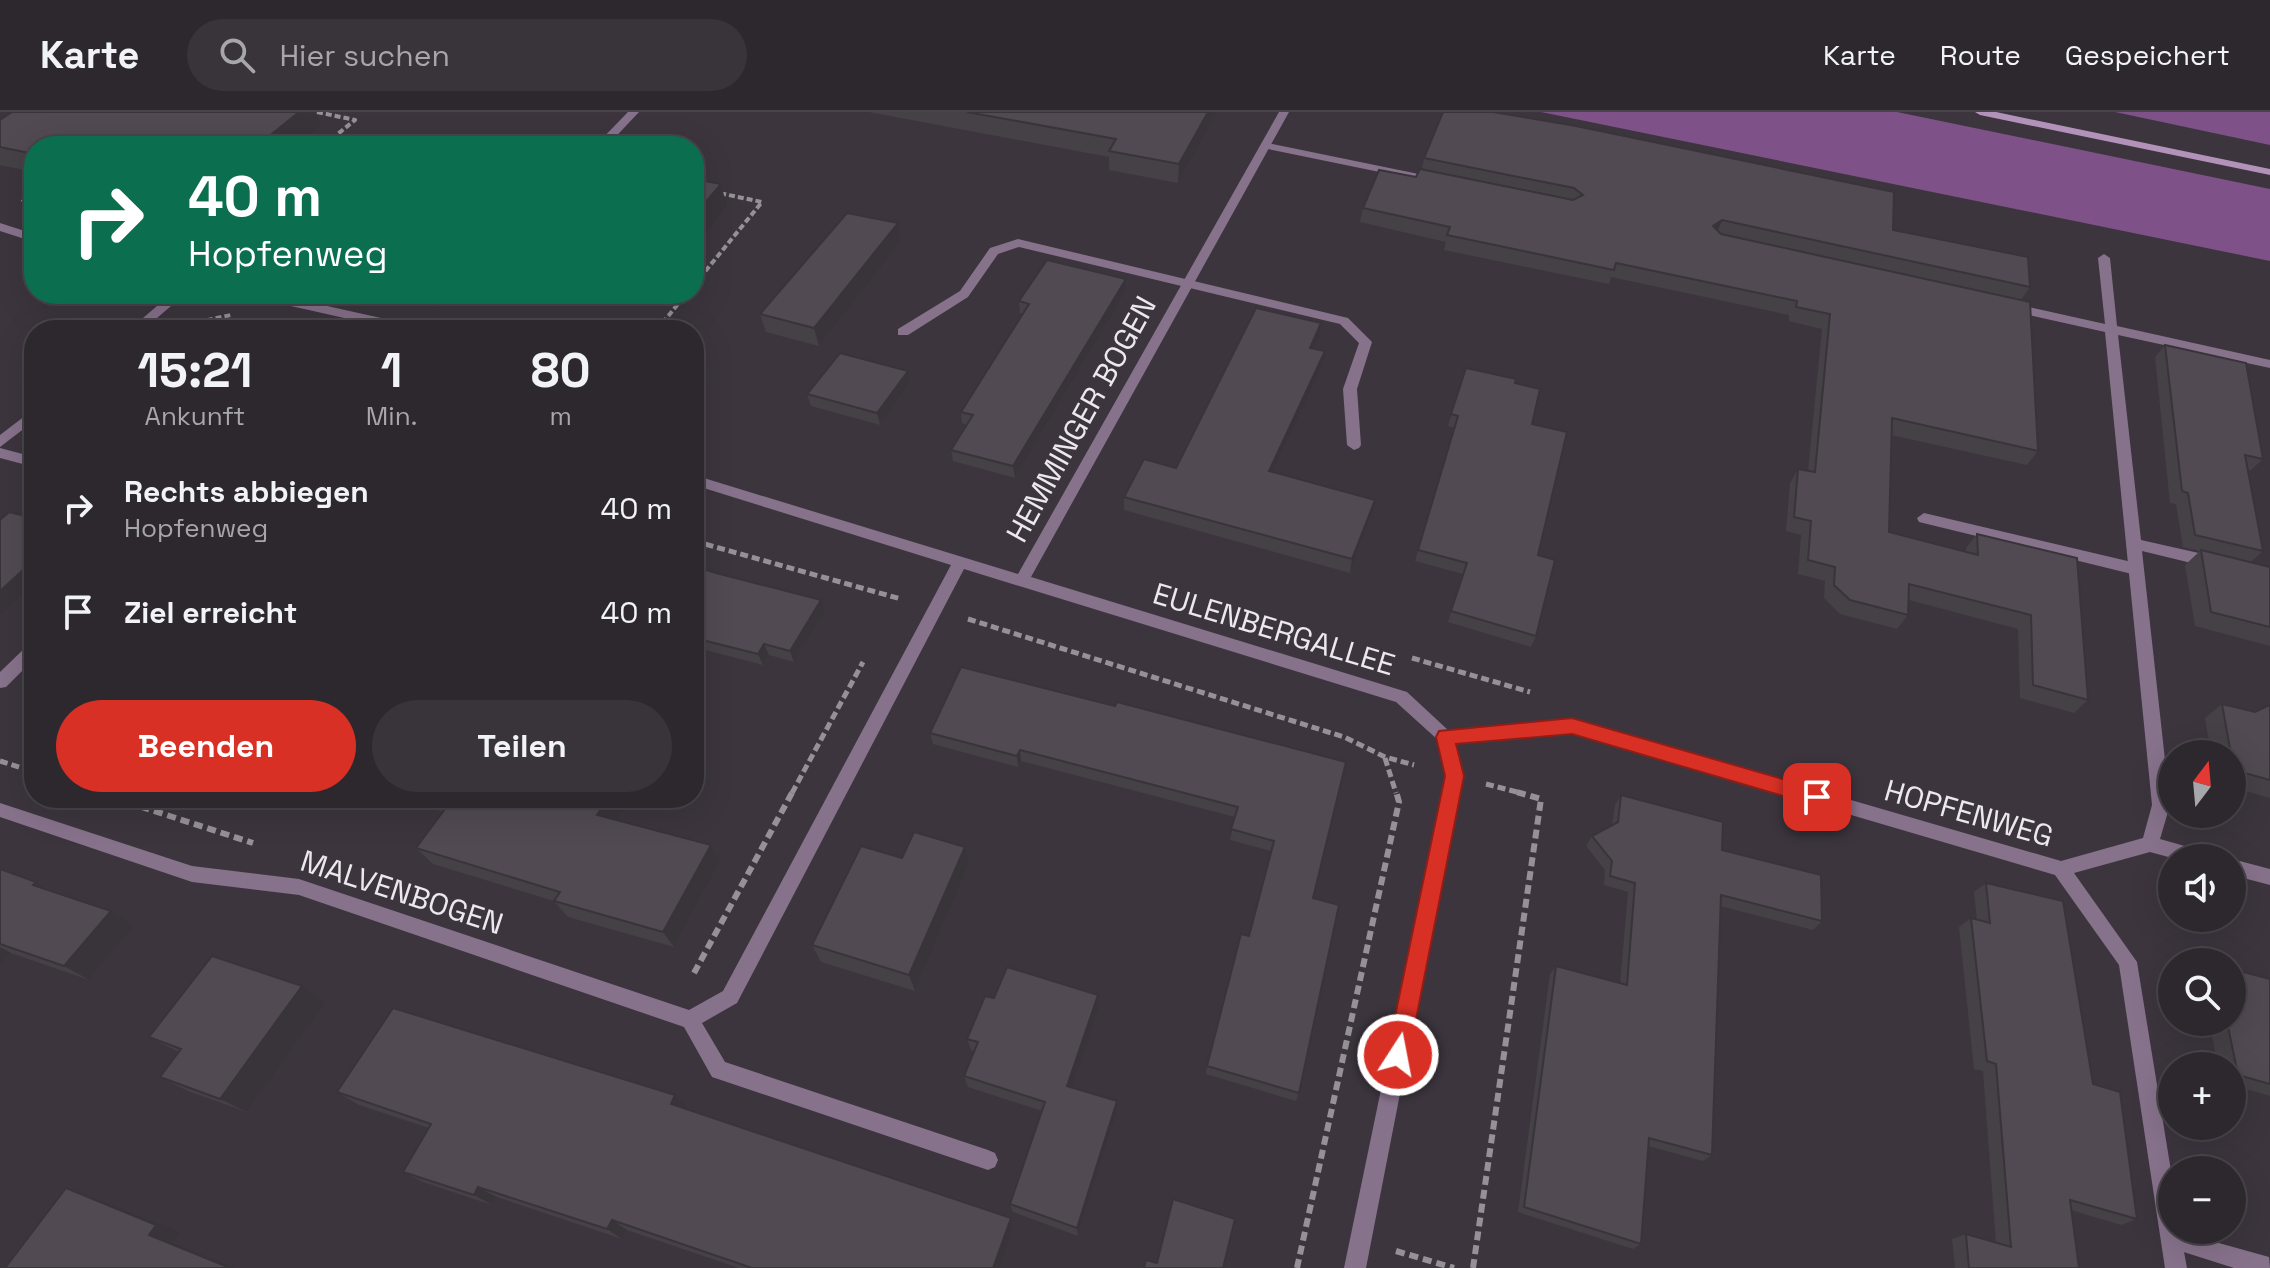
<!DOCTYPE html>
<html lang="de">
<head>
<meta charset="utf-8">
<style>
  body { margin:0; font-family:"Space Grotesk",sans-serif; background:#39343a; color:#f1f3f6; height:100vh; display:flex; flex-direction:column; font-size:30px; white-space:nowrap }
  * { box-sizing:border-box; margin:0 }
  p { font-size:26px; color:#a7a6aa }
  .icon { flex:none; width:44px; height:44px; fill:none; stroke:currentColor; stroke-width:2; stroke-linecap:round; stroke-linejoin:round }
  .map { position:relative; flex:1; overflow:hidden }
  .drawer { position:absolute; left:24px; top:208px; width:680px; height:488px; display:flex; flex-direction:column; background:#2d282e; border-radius:32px; box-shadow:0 8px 32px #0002,0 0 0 2px #48444a }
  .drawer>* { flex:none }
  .banner { position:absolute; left:24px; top:24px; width:680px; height:168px; border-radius:32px; box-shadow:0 8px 32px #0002,0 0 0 2px #48444a; background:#0b6e4f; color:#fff; overflow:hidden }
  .needle { width:52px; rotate:16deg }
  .tools { position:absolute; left:2158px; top:628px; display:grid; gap:16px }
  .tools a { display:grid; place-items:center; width:88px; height:88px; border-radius:50%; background:#2d282e; box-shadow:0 8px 32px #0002,0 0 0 2px #48444a; font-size:40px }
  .pin { position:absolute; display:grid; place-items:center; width:68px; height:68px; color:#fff; margin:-34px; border-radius:16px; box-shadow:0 4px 12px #0006 }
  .me { position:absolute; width:88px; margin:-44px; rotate:11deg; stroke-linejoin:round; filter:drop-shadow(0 0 6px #0008) }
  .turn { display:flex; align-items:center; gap:28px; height:168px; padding:0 32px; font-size:36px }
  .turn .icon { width:104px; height:104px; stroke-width:2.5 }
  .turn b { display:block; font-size:56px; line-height:68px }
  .eta { display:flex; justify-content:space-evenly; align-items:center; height:136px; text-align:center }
  .eta b { font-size:48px; font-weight:700; line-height:56px }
  .button { display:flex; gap:16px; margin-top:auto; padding:16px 32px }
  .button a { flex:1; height:92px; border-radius:48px; background:#d93025; color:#fff; font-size:32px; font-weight:700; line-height:92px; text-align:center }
  .button a+a { background:#39343a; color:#f1f3f6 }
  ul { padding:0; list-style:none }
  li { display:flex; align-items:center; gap:24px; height:104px; padding:0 32px }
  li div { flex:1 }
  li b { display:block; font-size:30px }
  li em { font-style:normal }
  header { display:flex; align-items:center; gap:48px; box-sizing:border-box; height:112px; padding:0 40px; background:#2d282e; border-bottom:2px solid #48444a }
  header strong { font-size:38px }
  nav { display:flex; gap:44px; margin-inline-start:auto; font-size:28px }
  .search { width:560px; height:72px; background:#39343a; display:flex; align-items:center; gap:20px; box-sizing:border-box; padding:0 28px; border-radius:44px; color:#a7a6aa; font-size:30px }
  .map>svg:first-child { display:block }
</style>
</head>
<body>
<header>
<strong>Karte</strong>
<div class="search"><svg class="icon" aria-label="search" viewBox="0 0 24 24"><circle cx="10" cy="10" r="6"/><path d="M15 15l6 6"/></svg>Hier suchen</div>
<nav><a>Karte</a><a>Route</a><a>Gespeichert</a></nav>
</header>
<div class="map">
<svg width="2270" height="1156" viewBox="0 0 2270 1156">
  <rect width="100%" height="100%" fill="#3c353e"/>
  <g fill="#7f5189">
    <polygon points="1541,0 1897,0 2270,77 2270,149"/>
    <polygon points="2115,0 2270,0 2270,33"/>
  </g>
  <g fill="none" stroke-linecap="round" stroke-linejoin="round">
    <g stroke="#969197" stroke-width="4" stroke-dasharray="6 3" stroke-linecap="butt">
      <polyline points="317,0 355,8 323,34"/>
      <polyline points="22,90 34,82"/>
      <polyline points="694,173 762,90 719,81"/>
      <polyline points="431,193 441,182"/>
      <polyline points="198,210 231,203"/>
      <polyline points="657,218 686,182"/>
    </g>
    <g stroke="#969197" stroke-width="5" stroke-dasharray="8 4" stroke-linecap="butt">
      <polyline points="694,429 901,487"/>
      <polyline points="968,507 1344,625 1385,645 1414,653"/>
      <polyline points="1412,546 1530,580"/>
      <polyline points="1385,646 1396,681"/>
      <polyline points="0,649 34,660"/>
      <polyline points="1486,672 1521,681"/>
      <polyline points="792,681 863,550"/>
    </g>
    <g stroke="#969197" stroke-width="6" stroke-dasharray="9 5" stroke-linecap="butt">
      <polyline points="114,686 253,731"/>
      <polyline points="694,861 793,679"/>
      <polyline points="1396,1139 1454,1156"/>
      <polyline points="1297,1156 1399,690 1396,679"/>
      <polyline points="1473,1156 1541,687 1513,679"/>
    </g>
    <g fill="#87728b" fill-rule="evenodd">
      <polygon points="628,0 639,0 607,34 595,34"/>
      <polygon points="1267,31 1438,66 1444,69 1438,72 1263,36 1263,32"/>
      <polygon points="1018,127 1348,206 1372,230 1357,277 1361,333 1359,336 1354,338 1347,333 1343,277 1359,231 1340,212 1019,135 998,142 968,185 908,223 898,223 898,217 960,179 990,136"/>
      <polygon points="1924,401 2136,451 2143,457 2136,463 1919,410 1917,406"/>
      <polygon points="2171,1116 2172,1118 2269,1145 2270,1156 2234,1156 2171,1136 2164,1133 2161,1126 2164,1119"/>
    </g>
    <g fill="#87728b" fill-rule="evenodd">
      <polygon points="1279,0 1289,0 1031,465 1407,580 1448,618 1572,607 2061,749 2143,726 2152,693 2105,220 2010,199 2004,195 2010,191 2105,212 2098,146 2104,142 2110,146 2117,214 2270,248 2270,256 2118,223 2141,428 2212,444 2219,450 2212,456 2142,439 2170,693 2160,727 2206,740 2209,746 2172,746 2150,740 2074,761 2137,850 2172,1065 2172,1118 2180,1118 2187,1156 2165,1156 2119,853 2055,763 1572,621 1455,631 1462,664 1366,1156 1344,1156 1446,664 1438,628 1396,590 964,457 737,891 702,911 725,950 988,1038 995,1041 998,1048 995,1055 988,1058 712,965 684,915 299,783 192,770 0,705 0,691 192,754 299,767 689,898 723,879 951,453 694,373 694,363 1018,462"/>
      <polygon points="0,111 34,122 34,130 0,119"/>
      <polygon points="171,182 185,182 143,218 129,218"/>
      <polygon points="249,182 273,182 417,214 423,218 398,218 255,186"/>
      <polygon points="34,297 34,309 0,335 0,323"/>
      <polygon points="0,336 34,345 34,355 0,346"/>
      <polygon points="34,531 34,547 6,575 0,576 0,560 28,533"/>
      <polygon points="2232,747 2270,757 2270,773 2232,763"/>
    </g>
    <polygon fill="#b392ba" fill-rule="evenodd" points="1975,0 1996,0 2270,57 2270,63 1980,3"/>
  </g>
  <g fill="#464047">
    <polygon points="869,0 1218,0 1178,71 1109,58 1109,45"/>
    <polygon points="0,8 321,13 34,34 34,60 0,53"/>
    <polygon points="1424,46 1893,118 2030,175 2021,188 2038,339 2027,353 1891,323 1889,420 1966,440 1966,436 1977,422 2088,588 2074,601 2020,586 2018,517 1909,488 1908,503 1897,517 1840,502 1824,486 1825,469 1798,462 1801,423 1786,419 1790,371 1798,357 1808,359 1822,217 1789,209 1789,203 1611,165 1609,172 1444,138 1446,130 1360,110 1363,96 1416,65 1422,57"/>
    <polygon points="901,130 819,234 766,220 760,202"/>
    <polygon points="1126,179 1015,366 953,349 951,338 967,313 962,311 961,300 1023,202 1020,201 1019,189"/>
    <polygon points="594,182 643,182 635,191"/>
    <polygon points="1319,226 1314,237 1323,253 1273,360 1372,402 1350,461 1124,398 1124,385 1176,356"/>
    <polygon points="2165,233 2263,347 2251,358 2248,358 2263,439 2251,450 2270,455 2270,534 2195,514 2185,453 2200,439 2183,435 2176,392 2170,391 2155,245"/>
    <polygon points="1466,256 1515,271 1532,312 1538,443 1536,524 1531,535 1448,510 1463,462 1415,449 1455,316 1448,314"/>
    <polygon points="910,271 880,313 811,294 807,282"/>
    <polygon points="694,454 825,499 794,550 769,543 763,553 694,535"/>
    <polygon points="2222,592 2255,600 2270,593 2270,686 2232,675 2232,642 2211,642 2205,606"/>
    <polygon points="1115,594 1346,650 1313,786 1299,981 1296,989 1206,962 1207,954 1249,824 1271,739 1230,728 1235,705 1021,649 1018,655 933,632 930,621"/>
    <polygon points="1621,683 1722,738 1822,809 1813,818 1720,794 1712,1043 1703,1049 1648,1034 1641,1132 1633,1137 1518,1100 1550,862 1556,854 1620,872 1628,780 1604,773 1605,758 1586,734 1592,724 1612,713 1615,693"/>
    <polygon points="399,686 615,686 623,698 617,708 711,733 720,750 674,835 568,805 554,789 433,752 416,736 443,700"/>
    <polygon points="902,746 969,753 915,879 821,850 812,833"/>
    <polygon points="0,757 36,770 54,780 111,799 134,814 89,868 11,841 0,854"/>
    <polygon points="1986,771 2093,972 2137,1107 2121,1113 2071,1098 2079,1156 1955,1156 1952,1127 1966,1122 1996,1131 1983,959 1974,957 1959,815 1971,806 1977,808 1974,780"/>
    <polygon points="2270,867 2270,984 2232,973 2232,954 2218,954 2209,910 2232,910"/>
    <polygon points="1098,883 1099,896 1071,975 1117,1000 1078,1124 1013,1100 1010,1092 1042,999 968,975 964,964 974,939 971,938 967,927 994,886"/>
    <polygon points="326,890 247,1000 188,979 160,965 179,940 149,925"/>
    <polygon points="337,980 675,983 688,995 687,997 1011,1106 1014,1115 1000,1156 739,1156 627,1118 622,1127 497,1085 492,1093 423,1070 403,1060 429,1016 359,993"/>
  </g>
  <g fill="#39343a">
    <polygon points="299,0 314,0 321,13 296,34 257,34"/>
    <polygon points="1208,0 1218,0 1178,71 1179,52"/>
    <polygon points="721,72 727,94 694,134 694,104"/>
    <polygon points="1722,108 1716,123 1713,114"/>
    <polygon points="898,111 901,130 819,234 814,216"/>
    <polygon points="1126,167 1126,179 1015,366 1013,354"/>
    <polygon points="632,182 643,182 635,191"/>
    <polygon points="1321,211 1319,226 1308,250 1310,236"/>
    <polygon points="1325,239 1323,253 1267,373 1269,359"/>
    <polygon points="908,259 910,271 880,313 877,301"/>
    <polygon points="1375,388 1372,402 1350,461 1352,447"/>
    <polygon points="34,448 34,471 0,503 0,479"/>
    <polygon points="821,488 825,499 794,550 790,539"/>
    <polygon points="764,532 769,543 763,553 758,542"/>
    <polygon points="1020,638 1021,649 1018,655 1017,644"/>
    <polygon points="608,686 615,686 623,698 610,720 597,703"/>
    <polygon points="711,733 720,750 674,835 663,820"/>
    <polygon points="965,735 969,753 915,879 909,863"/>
    <polygon points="36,770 61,785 33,773"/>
    <polygon points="111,799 134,814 89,868 64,854"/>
    <polygon points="0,835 11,841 0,854"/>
    <polygon points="302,874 326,890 247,1000 220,987"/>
    <polygon points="1098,883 1099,896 1068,985 1067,974"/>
    <polygon points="675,983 688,995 684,1004 671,992"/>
    <polygon points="1117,989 1117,1000 1078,1124 1077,1116"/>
    <polygon points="478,1075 497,1085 492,1093 474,1083"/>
    <polygon points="66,1076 91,1085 180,1120 172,1131 235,1156 230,1156 149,1123"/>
    <polygon points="1011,1106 1014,1115 1000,1156 993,1156"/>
    <polygon points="612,1108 627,1118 622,1127 607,1117"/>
  </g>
  <g fill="#514a53" stroke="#39343a" stroke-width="2">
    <polygon points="12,0 299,0 257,34 34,34 34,42 0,35 0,8"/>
    <polygon points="967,0 1208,0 1179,52 1109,39 1116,27"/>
    <polygon points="1443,0 1493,0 1576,14 1894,80 1893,118 2028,145 2030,175 1722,108 1713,114 1721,122 2030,190 2038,339 1892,306 1889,420 1978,443 1977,422 2077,446 2088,588 2033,573 2031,503 1909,472 1908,503 1850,488 1834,473 1835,455 1808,448 1811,409 1794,405 1798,357 1815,360 1830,202 1796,195 1797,189 1616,151 1614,158 1447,123 1450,115 1363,96 1379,58 1416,65 1420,57 1573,88 1583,83 1574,76 1424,46"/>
    <polygon points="466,24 520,34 455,34"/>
    <polygon points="694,67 721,72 694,104"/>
    <polygon points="847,101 898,111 814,216 760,202"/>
    <polygon points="1047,148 1126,167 1013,354 951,338 973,303 961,300 1029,192 1019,189"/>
    <polygon points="1256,196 1321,211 1310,236 1325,239 1269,359 1375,388 1352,447 1124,385 1144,347 1176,356"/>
    <polygon points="2165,233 2246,251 2263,347 2245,343 2263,439 2195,423 2188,381 2182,379"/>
    <polygon points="840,241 908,259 877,301 807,282"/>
    <polygon points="1466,256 1516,267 1515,271 1540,277 1532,312 1567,320 1538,443 1555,448 1536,524 1451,499 1467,451 1418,438 1458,304 1451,302"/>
    <polygon points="9,400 34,406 34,448 0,479 0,408"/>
    <polygon points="2201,438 2270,455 2270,515 2211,500"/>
    <polygon points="694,454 716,461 821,488 790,539 764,532 758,542 694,526"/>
    <polygon points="34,550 34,561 25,559"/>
    <polygon points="961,555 1115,594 1117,590 1346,650 1313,786 1339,793 1299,981 1207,954 1241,822 1249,824 1274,729 1231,717 1238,695 1020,638 1017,644 930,621"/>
    <polygon points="2222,592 2255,600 2270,593 2270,668 2234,658 2232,642 2231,642"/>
    <polygon points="1621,683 1723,710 1722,738 1821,763 1822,809 1721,783 1712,1043 1649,1026 1641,1132 1524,1095 1556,854 1627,873 1635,771 1610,764 1612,749 1592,724 1618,710"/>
    <polygon points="438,686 608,686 597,703 711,733 663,820 554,789 560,780 416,736 450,690"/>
    <polygon points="914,720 965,735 909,863 812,833 861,734 902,746"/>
    <polygon points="0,757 36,770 33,773 111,799 64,854 0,832"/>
    <polygon points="1986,771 2063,789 2093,972 2120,980 2137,1107 2070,1088 2079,1156 1969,1156 1966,1122 2011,1135 1996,952 1987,949 1971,806 1990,811"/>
    <polygon points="212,844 302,874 220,987 160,965 181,937 149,925"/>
    <polygon points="1007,855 1098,883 1067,974 1117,989 1077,1116 1010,1092 1045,990 964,964 978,930 967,927 985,884 994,886"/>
    <polygon points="2232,857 2270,867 2270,972 2238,963 2227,910 2232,910"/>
    <polygon points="393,896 675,983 671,992 1011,1106 993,1156 752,1156 612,1108 607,1117 478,1075 474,1083 403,1060 431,1012 337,980"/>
    <polygon points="66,1076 156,1113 149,1123 230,1156 5,1156"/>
    <polygon points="1173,1087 1235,1107 1223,1156 1144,1156 1146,1148 1157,1151"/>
  </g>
  <polygon fill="#d93025" stroke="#8d1f18" stroke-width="2" points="1572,606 1817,677 1827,685 1817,694 1572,622 1456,632 1464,664 1409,943 1406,951 1398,954 1391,951 1387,943 1445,664 1436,625 1439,619"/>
  <g text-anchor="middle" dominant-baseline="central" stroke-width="8" stroke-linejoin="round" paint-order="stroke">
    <g font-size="30" fill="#ece8ed" stroke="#3c353e">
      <text transform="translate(1081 307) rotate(-61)">HEMMINGER BOGEN</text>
      <text transform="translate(1274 517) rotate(17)">EULENBERGALLEE</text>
      <text transform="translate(1969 701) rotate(16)">HOPFENWEG</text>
      <text transform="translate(402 780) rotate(18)">MALVENBOGEN</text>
    </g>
  </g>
</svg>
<div class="tools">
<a><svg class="needle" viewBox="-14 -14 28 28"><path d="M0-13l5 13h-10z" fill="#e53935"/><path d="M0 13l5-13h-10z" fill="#a7a6aa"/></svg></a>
<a><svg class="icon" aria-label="sound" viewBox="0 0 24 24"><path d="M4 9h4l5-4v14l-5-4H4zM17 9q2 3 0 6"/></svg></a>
<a><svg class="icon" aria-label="search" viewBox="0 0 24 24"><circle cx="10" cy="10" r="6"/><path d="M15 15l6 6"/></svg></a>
<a>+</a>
<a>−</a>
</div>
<div class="pin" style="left:1817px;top:685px;background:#d93025"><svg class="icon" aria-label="arrive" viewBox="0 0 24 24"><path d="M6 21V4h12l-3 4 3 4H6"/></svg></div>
<svg class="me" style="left:1398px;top:943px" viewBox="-20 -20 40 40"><circle r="17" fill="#d93025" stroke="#fff" stroke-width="3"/><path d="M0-11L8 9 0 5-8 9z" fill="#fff"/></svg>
<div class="banner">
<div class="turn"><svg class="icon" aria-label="right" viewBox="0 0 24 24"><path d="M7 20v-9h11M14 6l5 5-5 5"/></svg><div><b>40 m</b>Hopfenweg</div></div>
</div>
<section class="drawer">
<div class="eta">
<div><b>15:21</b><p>Ankunft</p></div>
<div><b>1</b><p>Min.</p></div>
<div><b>80</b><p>m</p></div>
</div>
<ul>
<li><svg class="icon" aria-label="right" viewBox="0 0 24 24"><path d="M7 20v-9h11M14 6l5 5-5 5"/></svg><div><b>Rechts abbiegen</b><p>Hopfenweg</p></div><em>40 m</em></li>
<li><svg class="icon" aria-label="arrive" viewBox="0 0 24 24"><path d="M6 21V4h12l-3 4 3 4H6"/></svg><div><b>Ziel erreicht</b></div><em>40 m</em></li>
</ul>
<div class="button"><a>Beenden</a><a>Teilen</a></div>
</section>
</div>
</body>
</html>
